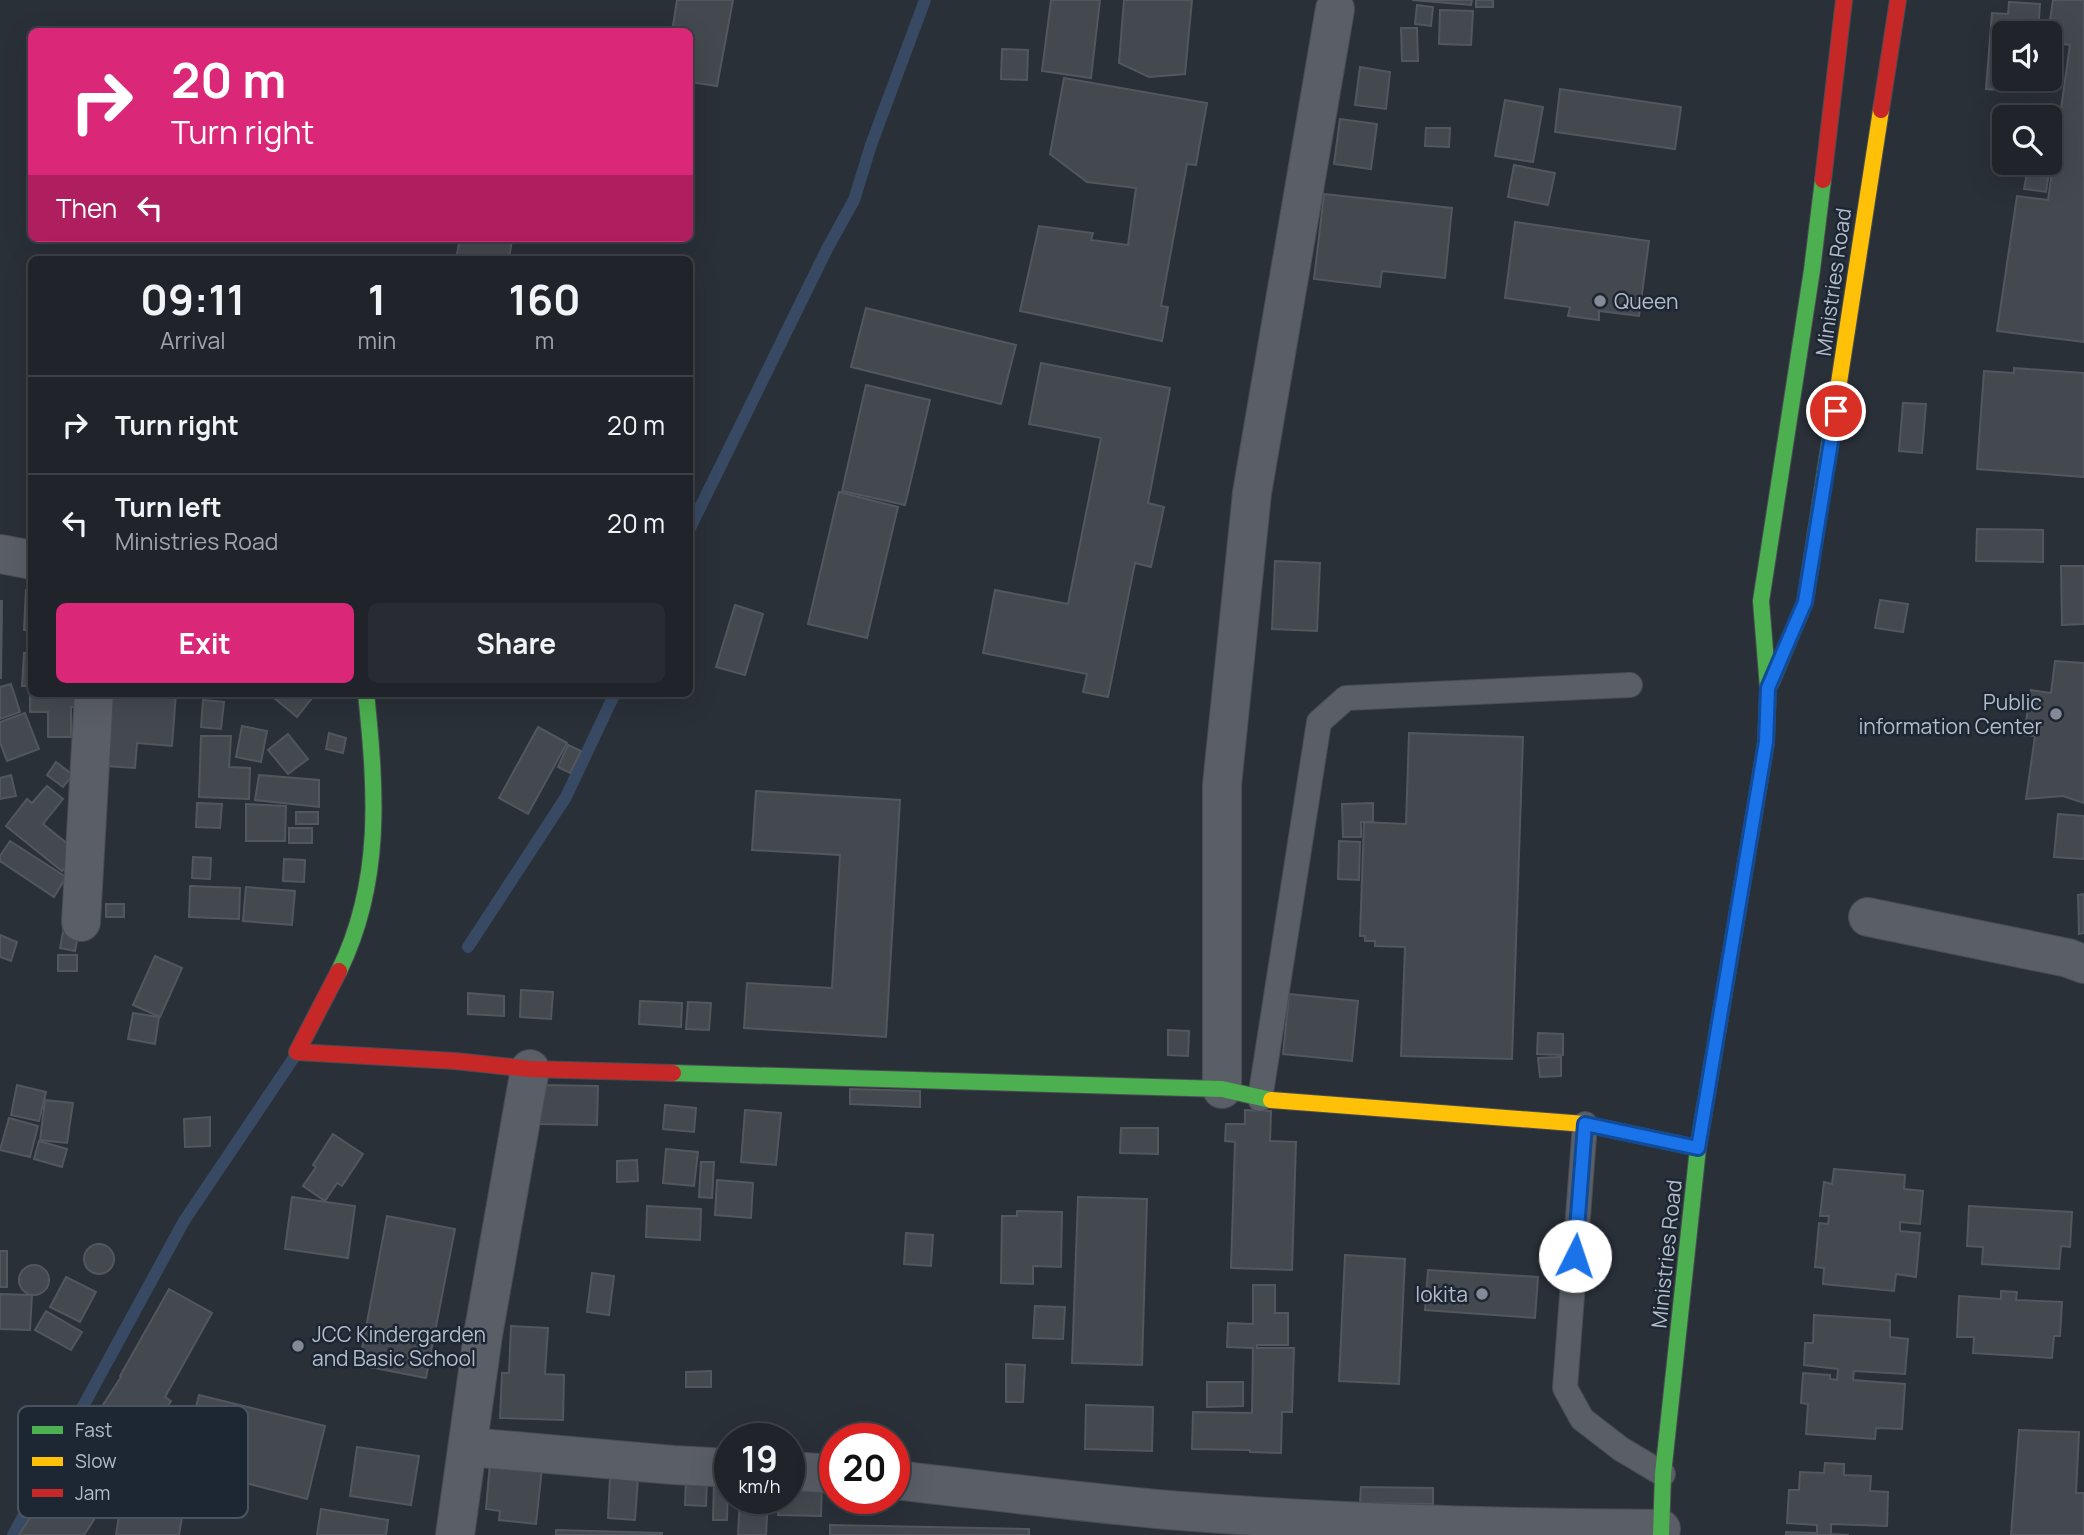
<!DOCTYPE html>
<html lang="en">
<head>
<meta charset="utf-8">
<style>
  body { margin:0; font-family:Manrope,sans-serif; background:#282c32; color:#f1f3f6; height:100vh; display:flex; flex-direction:column; font-size:26px; white-space:nowrap }
  * { box-sizing:border-box; margin:0 }
  p { font-size:23px; color:#a2a4a8 }
  .icon { flex:none; width:38px; height:38px; fill:none; stroke:currentColor; stroke-width:2; stroke-linecap:round; stroke-linejoin:round }
  .map { position:relative; flex:1; overflow:hidden }
  .panel { position:absolute; left:28px; top:256px; width:665px; height:441px; display:flex; flex-direction:column; background:#20242a; border-radius:10px; box-shadow:0 7px 28px #0002,0 0 0 2px #3d4147 }
  .panel>* { flex:none }
  .hud { position:absolute; left:28px; top:28px; width:665px; height:214px; border-radius:10px; box-shadow:0 7px 28px #0002,0 0 0 2px #3d4147; background:#db2777; color:#fff; overflow:hidden }
  .tools { position:absolute; left:1992px; top:21px; display:grid; gap:14px }
  .tools a { display:grid; place-items:center; width:70px; height:70px; border-radius:10px; background:#20242a; box-shadow:0 7px 28px #0002,0 0 0 2px #3d4147; font-size:35px }
  .speed { position:absolute; left:714px; top:1423px; display:flex; gap:14px; font-size:35px; font-weight:700; text-align:center }
  .speed>* { display:grid; place-content:center; width:91px; height:91px; border-radius:50%; background:#20242a; box-shadow:0 7px 28px #0002,0 0 0 2px #3d4147; line-height:1 }
  .speed small { font-size:18px; font-weight:400 }
  .speed .limit { border:10px solid #d22; background:#fff; color:#111 }
  .pin { position:absolute; display:grid; place-items:center; width:60px; height:60px; color:#fff; margin:-30px; border:4px solid #fff; border-radius:50%; box-shadow:0 2px 7px #0007 }
  .me { position:absolute; width:77px; margin:-38px; rotate:4deg; stroke-linejoin:round; filter:drop-shadow(0 0 5px #0008) }
  .turn { display:flex; align-items:center; gap:24px; height:147px; padding:0 28px; font-size:32px }
  .turn .icon { width:91px; height:91px; stroke-width:2.5 }
  .turn b { display:block; font-size:49px; line-height:60px }
  .then { display:flex; align-items:center; height:66px; padding:0 28px; background:#0003; gap:14px; font-size:26px }
  .eta { display:flex; justify-content:space-evenly; align-items:center; height:119px; text-align:center }
  .eta b { font-size:42px; font-weight:700; line-height:49px }
  .cta { display:flex; gap:14px; margin-top:auto; padding:14px 28px }
  .cta a { flex:1; height:80px; border-radius:10px; background:#db2777; color:#fff; font-size:28px; font-weight:700; line-height:80px; text-align:center }
  .cta a+a { background:#282c32; color:#f1f3f6 }
  ul { padding:0; list-style:none }
  li { display:flex; align-items:center; gap:21px; height:98px; padding:0 28px; border-top:2px solid #3d4147 }
  li div { flex:1 }
  li b { display:block; font-size:26px }
  li em { font-style:normal }
  .map>svg:first-child { display:block }
</style>
</head>
<body>
<div class="map">
<svg width="2084" height="1535" viewBox="0 0 2084 1535">
  <rect width="100%" height="100%" fill="#2a3038"/>
  <g fill="none" stroke-linecap="round" stroke-linejoin="round">
    <g stroke="#384963" stroke-width="12">
      <polyline points="690,528 827,249 854,200 871,145 925,0"/>
      <polyline points="468,947 566,797 615,693"/>
      <polyline points="13,1535 184,1221 295,1056"/>
    </g>
  </g>
  <g fill="#444950" stroke="#52575f" stroke-width="2">
    <polygon points="677,0 733,0 717,86 690,82 690,32 672,32"/>
    <polygon points="1051,0 1100,0 1091,78 1042,71"/>
    <polygon points="1124,0 1192,0 1185,74 1149,77 1119,63"/>
    <polygon points="1412,0 1472,0 1471,5"/>
    <rect x="1476" y="0" width="17" height="7"/>
    <polygon points="2053,0 2084,0 2084,342 1997,331 2017,196 2048,200 2070,45 2049,42 2048,33"/>
    <polygon points="2009,2 2040,4 2038,33 2004,33 2004,79 2016,79 2016,91 1986,89 1992,13 2008,14"/>
    <polygon points="1417,5 1433,7 1431,26 1415,24"/>
    <polygon points="1440,10 1473,11 1471,45 1439,44"/>
    <polygon points="1401,28 1417,28 1418,61 1402,61"/>
    <polygon points="1002,49 1028,50 1027,80 1001,79"/>
    <polygon points="1360,67 1390,72 1386,109 1355,105"/>
    <polygon points="1064,78 1207,103 1196,165 1187,164 1161,306 1168,307 1162,341 1020,311 1039,226 1093,233 1091,240 1128,245 1136,188 1087,182 1050,154"/>
    <polygon points="1560,89 1681,107 1675,149 1555,132"/>
    <polygon points="1505,100 1543,107 1533,162 1495,156"/>
    <polygon points="1340,119 1377,124 1371,169 1334,164"/>
    <polygon points="1426,128 1450,128 1449,147 1425,146"/>
    <polygon points="2049,153 2052,153 2046,192 2024,189 2029,163 2049,163"/>
    <polygon points="1514,165 1555,173 1548,205 1508,197"/>
    <polygon points="1324,194 1452,208 1445,278 1382,271 1380,287 1314,279"/>
    <polygon points="1515,222 1649,241 1639,316 1599,311 1599,320 1568,316 1570,307 1505,298"/>
    <polygon points="460,238 512,240 509,259 456,259"/>
    <polygon points="866,308 1016,345 1001,404 851,367"/>
    <polygon points="1041,363 1170,388 1148,503 1164,507 1151,567 1135,563 1108,697 1083,692 1087,674 983,653 995,590 1068,604 1101,438 1029,424"/>
    <polygon points="2014,368 2084,373 2084,477 1977,469 1984,371 2014,373"/>
    <polygon points="866,385 930,400 905,505 842,491"/>
    <polygon points="1903,403 1926,404 1922,453 1899,451"/>
    <polygon points="839,492 898,507 867,638 808,624"/>
    <polygon points="1977,529 2043,530 2043,562 1976,561"/>
    <polygon points="1275,561 1320,563 1317,631 1272,629"/>
    <polygon points="2061,566 2084,566 2084,624 2062,625"/>
    <polygon points="26,590 32,590 32,630 24,630"/>
    <polygon points="1880,600 1908,604 1903,632 1875,628"/>
    <polygon points="0,601 2,601 1,678 0,678"/>
    <polygon points="735,605 763,614 745,675 716,667"/>
    <polygon points="24,653 32,653 32,686 22,686"/>
    <polygon points="2055,661 2084,663 2084,803 2063,796 2026,799 2035,736 2024,735 2031,690 2051,693"/>
    <polygon points="11,684 20,712 0,719 0,687"/>
    <polygon points="30,688 32,693 76,693 76,707 71,707 71,737 48,737 48,712 30,712"/>
    <polygon points="111,693 176,693 172,746 137,743 135,768 106,766"/>
    <polygon points="276,693 316,693 297,717 273,697"/>
    <polygon points="203,700 224,702 221,729 201,727"/>
    <polygon points="25,713 39,749 7,761 0,742 0,722"/>
    <polygon points="242,726 267,731 261,762 236,757"/>
    <polygon points="538,727 567,743 528,814 499,798"/>
    <polygon points="329,733 346,738 343,753 326,749"/>
    <polygon points="1409,733 1523,737 1512,1059 1401,1056 1405,947 1375,946 1375,941 1365,941 1365,936 1360,936 1364,822 1406,824"/>
    <polygon points="288,734 308,759 288,774 268,750"/>
    <polygon points="201,736 231,736 229,767 250,768 249,799 199,797"/>
    <polygon points="568,745 581,751 570,773 558,767"/>
    <polygon points="56,762 73,775 63,787 47,775"/>
    <polygon points="11,775 16,796 0,799 0,778"/>
    <polygon points="259,775 319,780 319,807 255,800"/>
    <polygon points="47,786 63,799 43,824 78,852 62,871 6,826 27,799 32,803"/>
    <polygon points="756,791 900,800 886,1037 744,1028 747,983 832,988 840,855 752,850"/>
    <polygon points="197,803 222,804 220,828 196,827"/>
    <polygon points="1373,803 1373,822 1361,822 1361,837 1343,837 1342,804"/>
    <polygon points="246,804 286,806 285,841 246,841"/>
    <rect x="296" y="812" width="22" height="12"/>
    <polygon points="2058,814 2084,816 2084,859 2054,857"/>
    <rect x="289" y="828" width="23" height="15"/>
    <polygon points="10,841 66,877 54,897 0,861 0,856"/>
    <polygon points="1339,841 1360,842 1359,880 1338,879"/>
    <polygon points="193,857 211,858 210,879 192,878"/>
    <polygon points="284,859 305,860 304,882 283,881"/>
    <polygon points="190,886 240,888 239,919 189,917"/>
    <polygon points="246,887 295,891 292,925 243,921"/>
    <polygon points="2084,894 2084,933 2079,934 2078,895"/>
    <rect x="106" y="904" width="18" height="13"/>
    <polygon points="64,927 79,930 75,951 60,948"/>
    <polygon points="0,935 17,942 11,961 0,957"/>
    <rect x="58" y="955" width="19" height="16"/>
    <polygon points="155,956 182,968 160,1017 133,1005"/>
    <polygon points="521,990 553,992 551,1019 520,1017"/>
    <polygon points="468,993 504,996 504,1016 468,1014"/>
    <polygon points="1289,994 1358,1001 1352,1061 1283,1054"/>
    <polygon points="640,1001 682,1003 681,1027 639,1024"/>
    <polygon points="688,1002 711,1003 709,1030 686,1029"/>
    <polygon points="133,1013 159,1017 155,1044 128,1039"/>
    <polygon points="1168,1030 1189,1031 1188,1056 1168,1055"/>
    <polygon points="1538,1033 1563,1034 1563,1055 1537,1054"/>
    <polygon points="1561,1057 1561,1076 1540,1077 1538,1058"/>
    <polygon points="17,1085 46,1092 39,1121 11,1115"/>
    <polygon points="542,1085 598,1086 597,1125 540,1124"/>
    <polygon points="850,1089 920,1091 920,1107 850,1104"/>
    <polygon points="45,1100 73,1103 67,1143 40,1140"/>
    <polygon points="665,1105 696,1108 694,1132 663,1129"/>
    <polygon points="745,1110 781,1113 776,1165 741,1162"/>
    <polygon points="1245,1110 1271,1111 1270,1141 1296,1142 1292,1270 1231,1268 1235,1142 1225,1141 1226,1124 1245,1124"/>
    <polygon points="210,1117 210,1146 185,1147 184,1119"/>
    <polygon points="9,1118 38,1126 30,1157 0,1150"/>
    <polygon points="1121,1128 1158,1128 1158,1154 1120,1153"/>
    <polygon points="333,1134 363,1154 342,1186 337,1183 325,1201 303,1186 316,1167 313,1165"/>
    <polygon points="39,1141 67,1149 62,1167 34,1159"/>
    <polygon points="666,1149 698,1152 694,1186 663,1183"/>
    <polygon points="637,1160 638,1181 617,1182 617,1161"/>
    <polygon points="701,1162 714,1162 712,1198 699,1197"/>
    <polygon points="1834,1169 1905,1175 1904,1189 1923,1191 1920,1224 1900,1222 1900,1231 1920,1233 1916,1277 1896,1274 1894,1291 1823,1284 1824,1268 1815,1267 1819,1223 1828,1224 1829,1216 1820,1216 1824,1182 1832,1184"/>
    <polygon points="717,1180 753,1183 751,1218 715,1215"/>
    <polygon points="292,1197 355,1206 348,1258 285,1249"/>
    <polygon points="1078,1197 1147,1199 1142,1365 1072,1363"/>
    <polygon points="647,1206 701,1209 700,1240 646,1237"/>
    <polygon points="1969,1206 2072,1212 2070,1247 2061,1246 2059,1269 1982,1264 1983,1247 1967,1246"/>
    <polygon points="1017,1211 1062,1212 1061,1267 1033,1266 1033,1284 1001,1283 1002,1216 1017,1216"/>
    <polygon points="387,1216 455,1229 426,1378 359,1365"/>
    <polygon points="906,1233 933,1235 931,1266 904,1264"/>
    <circle cx="99" cy="1259" r="15"/>
    <rect x="0" y="1251" width="7" height="36"/>
    <polygon points="1345,1255 1405,1259 1399,1384 1339,1381"/>
    <circle cx="34" cy="1280" r="15"/>
    <polygon points="1428,1270 1538,1277 1535,1318 1425,1310"/>
    <polygon points="592,1273 614,1276 609,1315 587,1312"/>
    <polygon points="66,1277 96,1292 80,1322 50,1307"/>
    <polygon points="1253,1285 1275,1285 1275,1313 1288,1313 1288,1345 1257,1345 1257,1348 1294,1348 1292,1412 1282,1412 1281,1453 1250,1452 1250,1450 1192,1449 1193,1412 1252,1413 1253,1348 1227,1347 1228,1323 1253,1324"/>
    <polygon points="169,1289 212,1313 165,1397 171,1401 84,1535 19,1535 121,1377 120,1376"/>
    <polygon points="2001,1291 2017,1292 2016,1300 2062,1302 2060,1336 2054,1336 2052,1358 1973,1353 1974,1337 1957,1337 1959,1296 2001,1299"/>
    <polygon points="0,1294 32,1295 30,1330 0,1329"/>
    <polygon points="1035,1306 1065,1307 1063,1339 1033,1338"/>
    <polygon points="46,1311 82,1332 71,1350 35,1330"/>
    <polygon points="1814,1315 1890,1320 1890,1337 1908,1339 1905,1374 1854,1371 1853,1380 1905,1384 1902,1429 1876,1428 1875,1439 1806,1434 1808,1404 1801,1403 1803,1373 1830,1375 1830,1379 1837,1380 1838,1369 1804,1365 1805,1343 1813,1343"/>
    <polygon points="511,1326 548,1328 545,1374 564,1375 563,1420 500,1418 502,1373 509,1373"/>
    <polygon points="1006,1364 1025,1365 1023,1402 1006,1402"/>
    <polygon points="711,1371 711,1387 686,1387 686,1372"/>
    <polygon points="1207,1382 1243,1382 1243,1406 1207,1407"/>
    <polygon points="199,1395 325,1426 307,1499 181,1466"/>
    <polygon points="1086,1405 1153,1407 1152,1451 1085,1449"/>
    <polygon points="2019,1430 2079,1432 2076,1493 2084,1493 2084,1535 2011,1535"/>
    <polygon points="357,1447 419,1456 411,1505 350,1496"/>
    <polygon points="490,1463 542,1468 536,1524 499,1520 500,1511 486,1509"/>
    <polygon points="1825,1463 1844,1464 1844,1475 1871,1476 1870,1491 1888,1492 1887,1526 1831,1524 1831,1534 1849,1535 1786,1535 1786,1532 1817,1533 1817,1525 1787,1523 1789,1490 1799,1490 1800,1472 1824,1473"/>
    <polygon points="610,1477 638,1478 635,1520 608,1518"/>
    <polygon points="686,1477 707,1478 706,1506 685,1505"/>
    <polygon points="714,1481 728,1482 727,1520 713,1520"/>
    <polygon points="789,1481 822,1482 821,1516 778,1515 779,1498 789,1498"/>
    <polygon points="124,1484 186,1493 179,1535 116,1535"/>
    <polygon points="1361,1487 1433,1488 1433,1504 1360,1503"/>
    <polygon points="740,1498 768,1498 766,1535 738,1535"/>
    <polygon points="321,1509 388,1520 386,1535 317,1535"/>
    <polygon points="830,1525 1029,1529 1029,1535 830,1535"/>
    <polygon points="556,1530 662,1533 662,1535 556,1535"/>
  </g>
  <g fill="none" stroke-linecap="round" stroke-linejoin="round">
    <g stroke="#484c53" stroke-width="26">
      <g id="lane">
        <polyline points="1260,1099 1319,722 1346,698 1630,685"/>
        <polyline points="1585,1124 1565,1388 1582,1419 1621,1449 1663,1474"/>
      </g>
    </g>
    <g stroke="#484c53" stroke-width="40">
      <g id="street">
        <polyline points="0,554 32,560"/>
        <polyline points="1868,917 2068,958 2084,964"/>
        <polyline points="81,922 94,693"/>
        <polyline points="1222,1089 1222,785 1252,493 1335,9"/>
        <polyline points="469,1447 673,1465 730,1468"/>
        <polyline points="789,1471 835,1474"/>
        <path d="M894 1480C985 1490 1077 1502 1168 1510 1332 1523 1496 1528 1661 1529"/>
        <polyline points="455,1535 483,1335 530,1069"/>
      </g>
    </g>
    <g stroke="#484c53" stroke-width="18">
      <g id="fast">
        <polyline points="1771,683 1805,602 1838,389"/>
        <polyline points="1766,743 1768,688 1761,601 1812,270 1823,180"/>
        <path d="M339 971C383 881 376 790 366 693"/>
        <polyline points="673,1073 1222,1089 1271,1100"/>
        <polyline points="1661,1535 1663,1474 1698,1148 1718,1029"/>
      </g>
    </g>
    <g stroke="#484c53" stroke-width="18">
      <g id="slow">
        <polyline points="1838,389 1881,110"/>
        <polyline points="1718,1029 1766,743"/>
        <polyline points="1271,1100 1585,1124 1698,1148"/>
      </g>
    </g>
    <g stroke="#484c53" stroke-width="18">
      <g id="jam">
        <polyline points="1881,110 1898,0"/>
        <polyline points="1823,180 1844,0"/>
        <polyline points="339,971 297,1052 455,1061 530,1069 673,1073"/>
      </g>
    </g>
    <use href="#lane" stroke="#5a5e66" stroke-width="24"/>
    <use href="#street" stroke="#5a5e66" stroke-width="38"/>
    <use href="#fast" stroke="#4caf50" stroke-width="16"/>
    <use href="#slow" stroke="#ffc107" stroke-width="16"/>
    <use href="#jam" stroke="#c62828" stroke-width="16"/>
  </g>
  <g fill="none" stroke-linecap="round" stroke-linejoin="round">
    <g stroke="#114b97" stroke-width="18">
      <polyline id="route" points="1575,1256 1585,1124 1698,1148 1766,742 1768,688 1805,602 1836,411"/>
    </g>
    <use href="#route" stroke="#1a73e8" stroke-width="12"/>
  </g>
  <g fill="#848b96" stroke="#1d2633" stroke-width="2.5">
    <circle cx="1600" cy="301" r="7"/>
    <circle cx="2056" cy="714" r="7"/>
    <circle cx="1482" cy="1294" r="7"/>
    <circle cx="298" cy="1346" r="7"/>
  </g>
  <g text-anchor="middle" dominant-baseline="central" stroke-width="5" stroke-linejoin="round" paint-order="stroke">
    <g font-size="21" fill="#b4bcc9" stroke="#1d2633">
      <text transform="translate(1833 282) rotate(-82)">Ministries Road</text>
      <text transform="translate(1666 1254) rotate(-84)">Ministries Road</text>
    </g>
    <g font-size="21" fill="#b4bcc9" stroke="#1d2633" text-anchor="start">
      <text x="1614" y="301">Queen</text>
      <text x="2042" y="702" text-anchor="end">Public<tspan x="2042" dy="24">information Center</tspan></text>
      <text x="1468" y="1294" text-anchor="end">lokita</text>
      <text x="312" y="1334">JCC Kindergarden<tspan x="312" dy="24">and Basic School</tspan></text>
    </g>
  </g>
  <rect x="18" y="1406" width="230" height="112" rx="10" fill="#1d2633" stroke="#4a5360" stroke-width="2"/>
  <rect x="32" y="1426" width="31" height="8" fill="#4caf50"/>
  <rect x="32" y="1457" width="31" height="9" fill="#ffc107"/>
  <rect x="32" y="1489" width="31" height="8" fill="#c62828"/>
  <g font-size="19" fill="#b4bcc9">
    <text x="75" y="1437">Fast</text>
    <text x="75" y="1468">Slow</text>
    <text x="75" y="1500">Jam</text>
  </g>
</svg>
<div class="tools">
<a><svg class="icon" aria-label="sound" viewBox="0 0 24 24"><path d="M4 9h4l5-4v14l-5-4H4zM17 9q2 3 0 6"/></svg></a>
<a><svg class="icon" aria-label="search" viewBox="0 0 24 24"><circle cx="10" cy="10" r="6"/><path d="M15 15l6 6"/></svg></a>
</div>
<div class="speed"><div>19<small>km/h</small></div><div class="limit">20</div></div>
<div class="pin" style="left:1836px;top:411px;background:#d93025"><svg class="icon" aria-label="arrive" viewBox="0 0 24 24"><path d="M6 21V4h12l-3 4 3 4H6"/></svg></div>
<svg class="me" style="left:1575px;top:1256px" viewBox="-20 -20 40 40"><circle r="19" fill="#fff"/><path d="M0-13L10 11 0 6-10 11z" fill="#1a73e8"/></svg>
<div class="hud">
<div class="turn"><svg class="icon" aria-label="right" viewBox="0 0 24 24"><path d="M7 20v-9h11M14 6l5 5-5 5"/></svg><div><b>20 m</b>Turn right</div></div>
<div class="then">Then<svg class="icon" aria-label="left" viewBox="0 0 24 24"><path d="M17 20v-9H6M10 6l-5 5 5 5"/></svg></div>
</div>
<section class="panel">
<div class="eta">
<div><b>09:11</b><p>Arrival</p></div>
<div><b>1</b><p>min</p></div>
<div><b>160</b><p>m</p></div>
</div>
<ul>
<li><svg class="icon" aria-label="right" viewBox="0 0 24 24"><path d="M7 20v-9h11M14 6l5 5-5 5"/></svg><div><b>Turn right</b></div><em>20 m</em></li>
<li><svg class="icon" aria-label="left" viewBox="0 0 24 24"><path d="M17 20v-9H6M10 6l-5 5 5 5"/></svg><div><b>Turn left</b><p>Ministries Road</p></div><em>20 m</em></li>
</ul>
<div class="cta"><a>Exit</a><a>Share</a></div>
</section>
</div>
</body>
</html>
